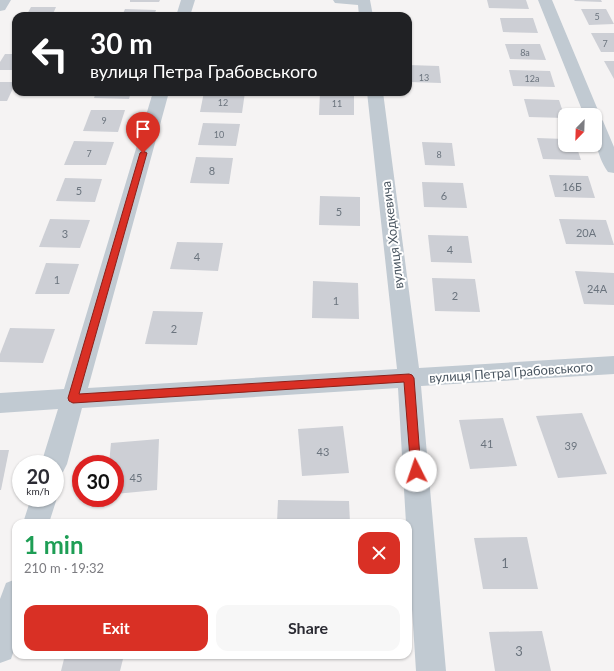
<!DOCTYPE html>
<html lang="en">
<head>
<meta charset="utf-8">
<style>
  body { margin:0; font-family:Lato,sans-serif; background:#f7f7f7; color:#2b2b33; height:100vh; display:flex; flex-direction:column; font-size:15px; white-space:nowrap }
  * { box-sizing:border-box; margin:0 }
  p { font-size:13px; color:#7c7c81 }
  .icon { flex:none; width:22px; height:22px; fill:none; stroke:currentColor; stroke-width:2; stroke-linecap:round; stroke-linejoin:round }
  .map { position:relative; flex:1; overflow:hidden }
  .sheet { position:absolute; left:12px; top:519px; width:400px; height:140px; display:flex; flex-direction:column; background:#fff; border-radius:12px; box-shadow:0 1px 3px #0004 }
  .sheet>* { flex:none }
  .banner { position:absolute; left:12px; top:12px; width:400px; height:84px; border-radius:12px; box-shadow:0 1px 3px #0004; background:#202124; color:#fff; overflow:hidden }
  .needle { width:26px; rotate:203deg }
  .fabs { position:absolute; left:558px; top:108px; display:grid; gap:8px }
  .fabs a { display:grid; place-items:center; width:44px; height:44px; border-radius:8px; background:#fff; box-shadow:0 1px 3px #0004; font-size:20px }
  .speed { position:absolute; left:12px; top:455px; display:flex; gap:8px; font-size:20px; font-weight:700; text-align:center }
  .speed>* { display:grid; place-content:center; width:52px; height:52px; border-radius:50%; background:#fff; box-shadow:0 1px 3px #0004; line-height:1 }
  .speed small { font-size:10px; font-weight:400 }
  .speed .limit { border:6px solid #d22; background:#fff; color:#111 }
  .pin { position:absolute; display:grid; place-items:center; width:34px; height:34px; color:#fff; margin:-41px -17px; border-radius:50% 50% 50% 0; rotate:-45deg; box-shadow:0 0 4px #0007 }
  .pin .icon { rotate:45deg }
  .me { position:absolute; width:44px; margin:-22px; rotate:356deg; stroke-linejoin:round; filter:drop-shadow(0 0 3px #0008) }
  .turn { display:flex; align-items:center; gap:14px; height:84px; padding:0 12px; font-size:18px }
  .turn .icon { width:52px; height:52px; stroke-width:2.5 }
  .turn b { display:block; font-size:28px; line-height:34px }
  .round { display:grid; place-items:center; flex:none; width:42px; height:42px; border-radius:12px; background:#f7f7f7 }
  .head { display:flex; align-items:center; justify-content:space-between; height:68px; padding:0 12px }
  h1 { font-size:24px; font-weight:700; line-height:30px; color:#1e9e55 }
  .button { display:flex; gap:8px; margin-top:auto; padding:8px 12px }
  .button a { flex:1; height:46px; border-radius:12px; background:#d93025; color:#fff; font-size:16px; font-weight:700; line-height:46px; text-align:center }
  .button a+a { background:#f7f7f7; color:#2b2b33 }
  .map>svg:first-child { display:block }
</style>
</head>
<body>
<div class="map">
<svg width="614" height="671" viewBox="0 0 614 671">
  <rect width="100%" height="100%" fill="#f5f3f3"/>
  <g fill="#cdcfd5">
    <polygon points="130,0 160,0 159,2 130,2"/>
    <polygon points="487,0 526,0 529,9 489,8"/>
    <polygon points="574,0 601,0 602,2 575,1"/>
    <polygon points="31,7 56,7 52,16 26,16"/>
    <polygon points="125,9 156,10 154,16 122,16"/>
    <polygon points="581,9 606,9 614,24 589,25"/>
    <polygon points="223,12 256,12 256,16 222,16"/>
    <polygon points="500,18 533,18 538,33 503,32"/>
    <polygon points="591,33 614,33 614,52 601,52"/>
    <polygon points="505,44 540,44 546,60 510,59"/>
    <polygon points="5,54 16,54 16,70 0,70 0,62"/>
    <polygon points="604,61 614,61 614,79"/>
    <polygon points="408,65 439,66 441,83 409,82"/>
    <polygon points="509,70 550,71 555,87 513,86"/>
    <polygon points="0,82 16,82 7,101 0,101"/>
    <polygon points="96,92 131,92 129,99 94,98"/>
    <polygon points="204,92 245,92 242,113 200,112"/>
    <polygon points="320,92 354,92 354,115 319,115"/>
    <polygon points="524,99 559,100 565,118 529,117"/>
    <polygon points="91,110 125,110 118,132 83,131"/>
    <polygon points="203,123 240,124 236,146 198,145"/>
    <polygon points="537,138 565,139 565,145 576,145 581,160 543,159"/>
    <polygon points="74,141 114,142 106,165 64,165"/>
    <polygon points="422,142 452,143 455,166 425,165"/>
    <polygon points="196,157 233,158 229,184 190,183"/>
    <polygon points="549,175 588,176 595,198 555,197"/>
    <polygon points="65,178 102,179 95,202 56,201"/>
    <polygon points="422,182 463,183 467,208 424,207"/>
    <polygon points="320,196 360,197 360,226 319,225"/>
    <polygon points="50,219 90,220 80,248 39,247"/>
    <polygon points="559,219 606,220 614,245 566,244"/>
    <polygon points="428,235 468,236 472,263 431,262"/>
    <polygon points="177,242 223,243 218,271 170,269"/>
    <polygon points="46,263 79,264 69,294 35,294"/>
    <polygon points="575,271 614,273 614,305 584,304"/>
    <polygon points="432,278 475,279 480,312 435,311"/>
    <polygon points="313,281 358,283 359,319 312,318"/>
    <polygon points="153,311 203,312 197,345 145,344"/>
    <polygon points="10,328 55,329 43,363 0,362 0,354"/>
    <polygon points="582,413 607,474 558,478 536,416"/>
    <polygon points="503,418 517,466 470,469 459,420"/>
    <polygon points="343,426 349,473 302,476 298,429"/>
    <polygon points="159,439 157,490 115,494 115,464 109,464 111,443"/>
    <polygon points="0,450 9,450 1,490 0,490"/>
    <polygon points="278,500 349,501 350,523 277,523"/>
    <polygon points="89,520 148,522 148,523 88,523"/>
    <polygon points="527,537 538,589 483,589 474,538"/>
    <polygon points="542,631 551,671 495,671 489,632"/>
    <polygon points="65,655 124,655 120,671 61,671"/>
  </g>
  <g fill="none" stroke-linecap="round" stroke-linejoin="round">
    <g fill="#c1cad2" fill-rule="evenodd">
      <polygon points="0,0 11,0 5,10 0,11"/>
      <polygon points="181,0 195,0 190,16 176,16"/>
      <polygon points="333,0 370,0 373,16 359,16 358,5 335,3"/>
      <path d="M538 0H552L600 115 599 117 603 121 614 147V173L608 172C595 153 595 136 595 115H584Z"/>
      <polygon points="153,92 169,92 88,388 397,369 367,92 383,92 419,368 614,356 614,374 421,386 446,671 416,671 408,547 408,523 406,523 398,388 82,408 67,464 63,472 55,475 55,464 41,464 58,409 0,413 0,393 64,389"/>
      <polygon points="55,493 57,498 49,523 23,523 31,498 55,498"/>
      <polygon points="16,579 16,644 11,659 0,663 0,599 6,583"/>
    </g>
  </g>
  <polygon fill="#d93025" stroke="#8d1f18" points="143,151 147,153 79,394 409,374 412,375 414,378 421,471 420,474 416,475 412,474 411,471 404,382 73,403 69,401 68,398 140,153"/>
  <g text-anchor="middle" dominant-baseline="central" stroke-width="4" stroke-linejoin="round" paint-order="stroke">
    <g font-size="9" fill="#6b747e">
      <text x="597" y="16">5</text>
      <text x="605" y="43">7</text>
      <text x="525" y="52">8а</text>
      <text x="424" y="77">13</text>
      <text x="532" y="78">12а</text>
      <text x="223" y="102">12</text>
      <text x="337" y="103">11</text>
      <text x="104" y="120">9</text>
      <text x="219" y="134">10</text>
      <text x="89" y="153">7</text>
      <text x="439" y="154">8</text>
    </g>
    <g font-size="11" fill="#6b747e">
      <text x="212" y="170">8</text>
      <text x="572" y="186">16Б</text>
      <text x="79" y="190">5</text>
      <text x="444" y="195">6</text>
      <text x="339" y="211">5</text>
      <text x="586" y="232">20А</text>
      <text x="65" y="233">3</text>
      <text x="450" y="249">4</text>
      <text x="197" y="256">4</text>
      <text x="57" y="279">1</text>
      <text x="597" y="288">24А</text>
      <text x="455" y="295">2</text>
      <text x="336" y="300">1</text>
      <text x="174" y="328">2</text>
      <text x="487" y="443">41</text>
      <text x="571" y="445">39</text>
      <text x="323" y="451">43</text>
      <text x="136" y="477">45</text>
    </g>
    <g font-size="13" fill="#4a5661" stroke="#fff">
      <text transform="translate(392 235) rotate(-97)">вулиця Ходкевича</text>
      <text transform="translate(511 372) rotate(-4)">вулиця Петра Грабовського</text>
    </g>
    <g font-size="13" fill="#6b747e">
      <text x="505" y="563">1</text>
      <text x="519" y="651">3</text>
    </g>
  </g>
</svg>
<div class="fabs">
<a><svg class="needle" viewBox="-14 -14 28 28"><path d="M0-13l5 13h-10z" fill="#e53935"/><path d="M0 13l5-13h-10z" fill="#7c7c81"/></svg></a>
</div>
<div class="speed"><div>20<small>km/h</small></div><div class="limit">30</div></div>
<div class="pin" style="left:143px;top:153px;background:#d93025"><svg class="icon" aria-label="arrive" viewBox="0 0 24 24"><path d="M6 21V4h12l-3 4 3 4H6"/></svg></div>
<svg class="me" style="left:416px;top:471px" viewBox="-20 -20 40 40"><circle r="19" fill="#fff"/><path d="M0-13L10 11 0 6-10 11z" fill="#d93025"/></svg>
<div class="banner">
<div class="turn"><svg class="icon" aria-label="left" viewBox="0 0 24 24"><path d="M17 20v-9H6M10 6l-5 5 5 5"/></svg><div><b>30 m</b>вулиця Петра Грабовського</div></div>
</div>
<section class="sheet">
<div class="head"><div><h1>1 min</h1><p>210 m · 19:32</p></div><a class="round" style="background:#d93025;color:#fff"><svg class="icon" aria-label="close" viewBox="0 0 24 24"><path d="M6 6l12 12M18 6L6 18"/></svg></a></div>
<div class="button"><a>Exit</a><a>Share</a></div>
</section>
</div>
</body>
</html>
